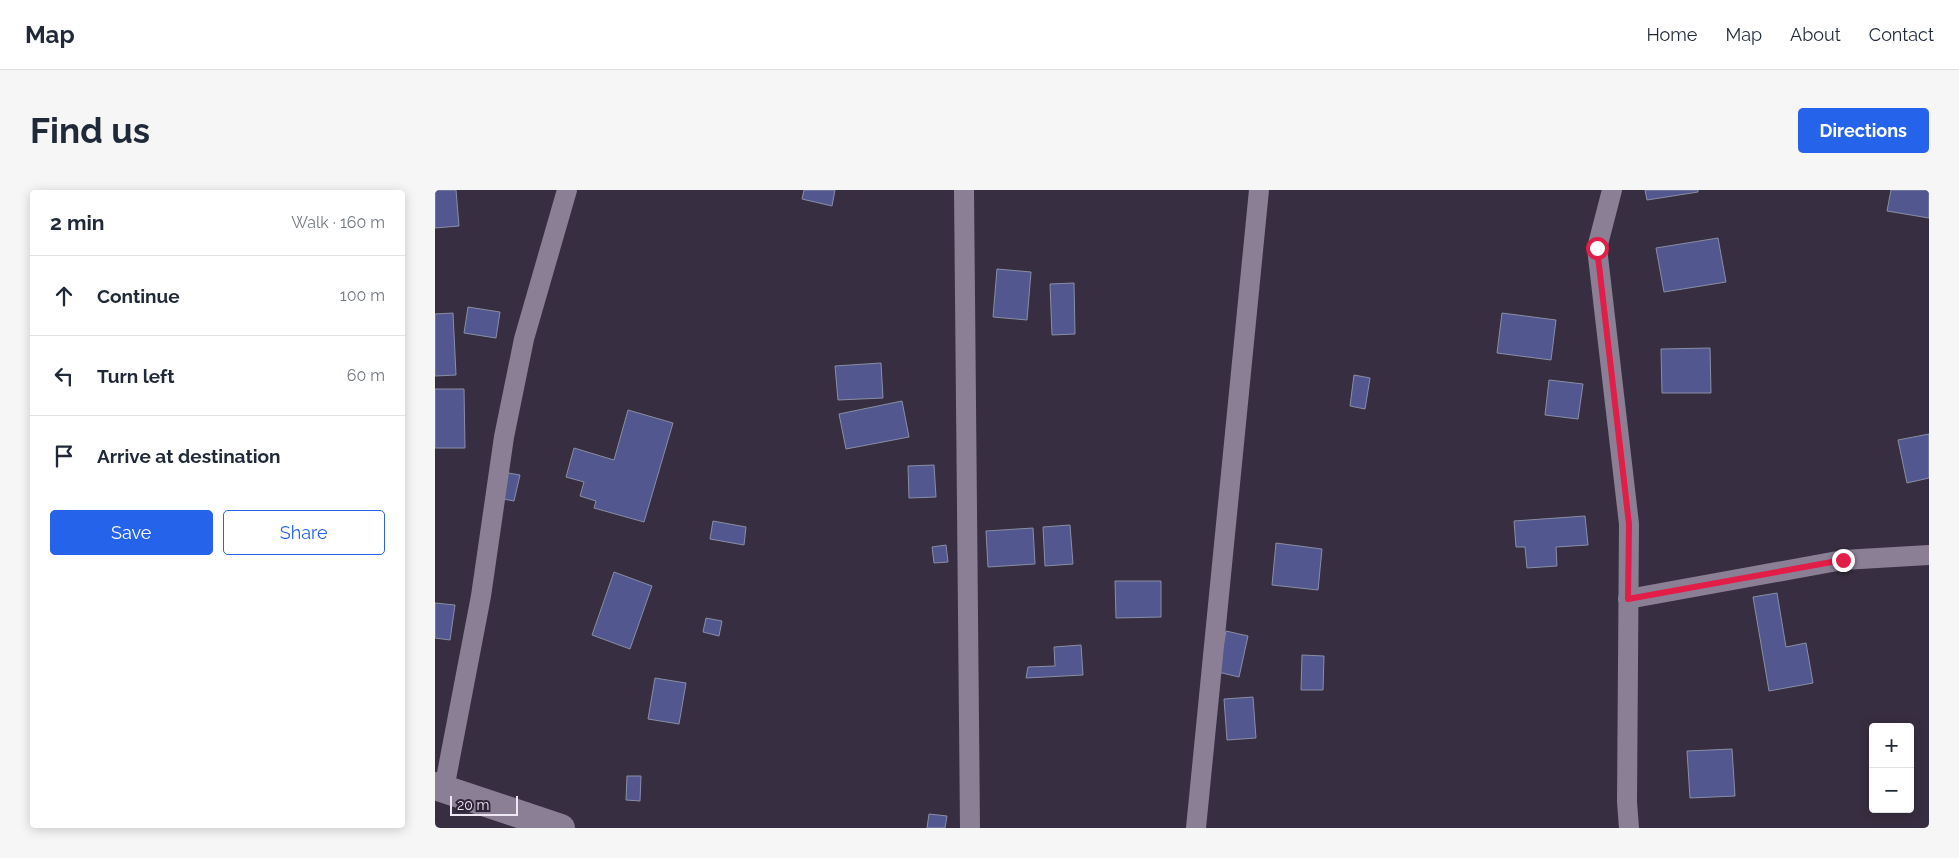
<!DOCTYPE html>
<html lang="en">
<head>
<meta charset="utf-8">
<style>
	:root { --surface:#fff; --page:#f6f6f7; --text:#1f2937; --muted:#747a83; --line:#e0e1e3; --accent:#2563eb }
	body { margin:0; font-family:Raleway,sans-serif; background:var(--page); color:var(--text) }
	.controls { position:absolute; right:15px; bottom:15px; display:grid; overflow:hidden; border-radius:5px; box-shadow:0 2px 12px #0003 }
	.controls button { width:45px; height:45px; display:grid; place-items:center; padding:0; border:0; border-bottom:1px solid var(--line); background:var(--surface); color:var(--text); font:25px sans-serif }
	.scale { position:absolute; left:15px; bottom:12px; width:68px; box-sizing:border-box; padding-left:5px; border:2px solid #ede7f3; border-top:0; font-size:14px; line-height:18px; white-space:nowrap; color:#ede7f3; -webkit-text-stroke:4px #2e2437; paint-order:stroke }
	.stop { position:absolute; width:15px; height:15px; margin:-11px; border:4px solid #e11d48; border-radius:50%; background:#fff }
	.stop.end { background:#e11d48; border-color:#fff; box-shadow:0 1px 5px #0008 }
	.list { margin:0; padding:0; list-style:none }
	h2 { display:flex; justify-content:space-between; align-items:center; height:65px; margin:0; padding:0 20px; font-size:21px }
	h2 small { font-size:16px; font-weight:400; color:var(--muted) }
	.list li { display:grid; grid-template-columns:32px 1fr auto; gap:15px; align-items:center; box-sizing:border-box; height:80px; padding:0 20px; border-top:1px solid var(--line) }
	.list b { display:block; font-size:19px; white-space:nowrap }
	.list em { font-size:16px; font-style:normal; color:var(--muted) }
	.actions { display:flex; gap:10px; padding:15px 20px }
	.actions a { flex:1; padding:11px 0; border:1px solid var(--accent); border-radius:5px; text-align:center; font-size:18px; color:var(--accent) }
	.actions .main { background:var(--accent); color:#fff }
	.icon { flex:none; width:28px; height:28px; fill:none; stroke:currentColor; stroke-width:2; stroke-linecap:round; stroke-linejoin:round }
	.map { position:relative; flex:none; width:1494px; height:638px; overflow:hidden; border-radius:5px }
	header { display:flex; align-items:center; gap:30px; box-sizing:border-box; height:70px; padding:0 25px; background:var(--surface); border-bottom:1px solid var(--line) }
	header strong { font-size:24px }
	nav { display:flex; gap:28px; margin-inline-start:auto; font-size:18px }
	.intro { display:flex; align-items:center; justify-content:space-between; box-sizing:border-box; height:120px; padding:0 30px }
	h1 { margin:0; font-size:35px }
	.button { padding:12px 22px; border-radius:5px; background:var(--accent); color:#fff; font-size:18px; font-weight:700 }
	main { display:flex; gap:30px; padding:0 30px }
	aside { flex:1; background:var(--surface); border-radius:5px; box-shadow:0 2px 12px #0003 }
	.map>svg:first-child { display:block }
</style>
</head>
<body>
<header>
<strong>Map</strong>
<nav><a>Home</a><a>Map</a><a>About</a><a>Contact</a></nav>
</header>
<div class="intro"><h1>Find us</h1><a class="button">Directions</a></div>
<main>
<aside>
<h2>2 min<small>Walk · 160 m</small></h2>
<ul class="list">
<li><svg class="icon" aria-label="ahead" viewBox="0 0 24 24"><path d="M12 20V5M6 11l6-6 6 6"/></svg><div><b>Continue</b></div><em>100 m</em></li>
<li><svg class="icon" aria-label="left" viewBox="0 0 24 24"><path d="M17 20v-9H6M10 6l-5 5 5 5"/></svg><div><b>Turn left</b></div><em>60 m</em></li>
<li><svg class="icon" aria-label="arrive" viewBox="0 0 24 24"><path d="M6 21V4h12l-3 4 3 4H6"/></svg><div><b>Arrive at destination</b></div></li>
</ul>
<div class="actions"><a class="main">Save</a><a>Share</a></div>
</aside>
<div class="map">
<svg width="1494" height="638" viewBox="0 0 1494 638">
	<rect width="100%" height="100%" fill="#382e41"/>
	<g fill="#52588f" stroke="#898ea5">
		<path d="M0,0h21l3,36 -24,2z"/>
		<path d="M369,0h31l-3,16 -30,-7z"/>
		<path d="M1210,0h53v2l-51,8z"/>
		<path d="M1456,0h38v28l-42,-7z"/>
		<path d="M1283,48l8,44 -62,10 -8,-44z"/>
		<path d="M562,79l34,3 -4,48 -34,-3z"/>
		<path d="M639,93l1,51 -23,1 -2,-51z"/>
		<path d="M33,117l32,5 -4,26 -32,-5z"/>
		<path d="M18,123l3,62 -21,1v-62z"/>
		<path d="M1067,123l54,7 -5,40 -54,-7z"/>
		<path d="M1275,158l1,45h-49l-1,-44z"/>
		<path d="M446,173l2,35 -45,2 -3,-34z"/>
		<path d="M919,185l16,3 -5,31 -15,-3z"/>
		<path d="M1114,190l34,4 -5,35 -33,-4z"/>
		<path d="M0,199h29l1,59h-30z"/>
		<path d="M467,211l7,36 -63,12 -7,-35z"/>
		<path d="M193,220l45,13 -29,99 -50,-14 2,-7 -16,-5 4,-14 -18,-5 8,-29 40,12z"/>
		<path d="M1494,244v44l-22,5 -9,-43z"/>
		<path d="M499,275l2,32 -27,1 -1,-32z"/>
		<path d="M68,282l17,3 -6,26 -16,-3z"/>
		<path d="M1150,326l3,29 -32,2 1,19 -30,2 -2,-21h-9l-2,-26z"/>
		<path d="M278,331l33,6 -2,18 -34,-6z"/>
		<path d="M635,335l3,39 -28,2 -2,-39z"/>
		<path d="M598,338l2,36 -47,3 -2,-36z"/>
		<path d="M841,353l46,6 -4,41 -46,-5z"/>
		<path d="M511,355l2,17 -14,1 -2,-16z"/>
		<path d="M179,382l38,14 -22,63 -38,-14z"/>
		<path d="M680,391h46v36l-45,1z"/>
		<path d="M1342,403l9,54 20,-4 7,40 -44,8 -16,-94z"/>
		<path d="M0,413l20,2 -5,35 -15,-2z"/>
		<path d="M271,428l16,3 -3,15 -16,-4z"/>
		<path d="M791,441l22,5 -9,41 -21,-5z"/>
		<path d="M646,455l2,30 -57,3 2,-11 27,-1 -1,-19z"/>
		<path d="M867,465l22,1 -1,34h-22z"/>
		<path d="M220,488l31,5 -7,41 -31,-5z"/>
		<path d="M818,507l3,41 -29,2 -3,-41z"/>
		<path d="M1297,559l3,47 -45,2 -3,-47z"/>
		<path d="M192,586h14l-1,25 -14,-1z"/>
		<path d="M494,624l18,2 -2,12h-18z"/>
	</g>
	<g fill="none" stroke-linecap="round" stroke-linejoin="round">
		<g stroke="#8a7f95" stroke-width="20">
			<path d="M529,0l6,638"/>
			<path d="M1177,0l-15,58 32,276 -2,278 2,26"/>
			<path d="M1193,409l215,-39 86,-5"/>
			<path d="M9,599l37,-193 23,-159 20,-98 43,-149"/>
			<path d="M761,638l63,-638"/>
		</g>
		<path stroke="#8a7f95" stroke-width="28" d="M0,596l126,42"/>
	</g>
	<g fill="none" stroke-linecap="round" stroke-linejoin="round">
		<path stroke="#e11d48" stroke-width="6" d="M1162,58l32,276 -1,75 215,-39"/>
	</g>
</svg>
<div class="controls">
<button>+</button>
<button>−</button>
</div>
<div class="scale">20 m</div>
<div class="stop" style="left:1162px;top:58px"></div>
<div class="stop end" style="left:1408px;top:370px"></div>
</div>
</main>
</body>
</html>
